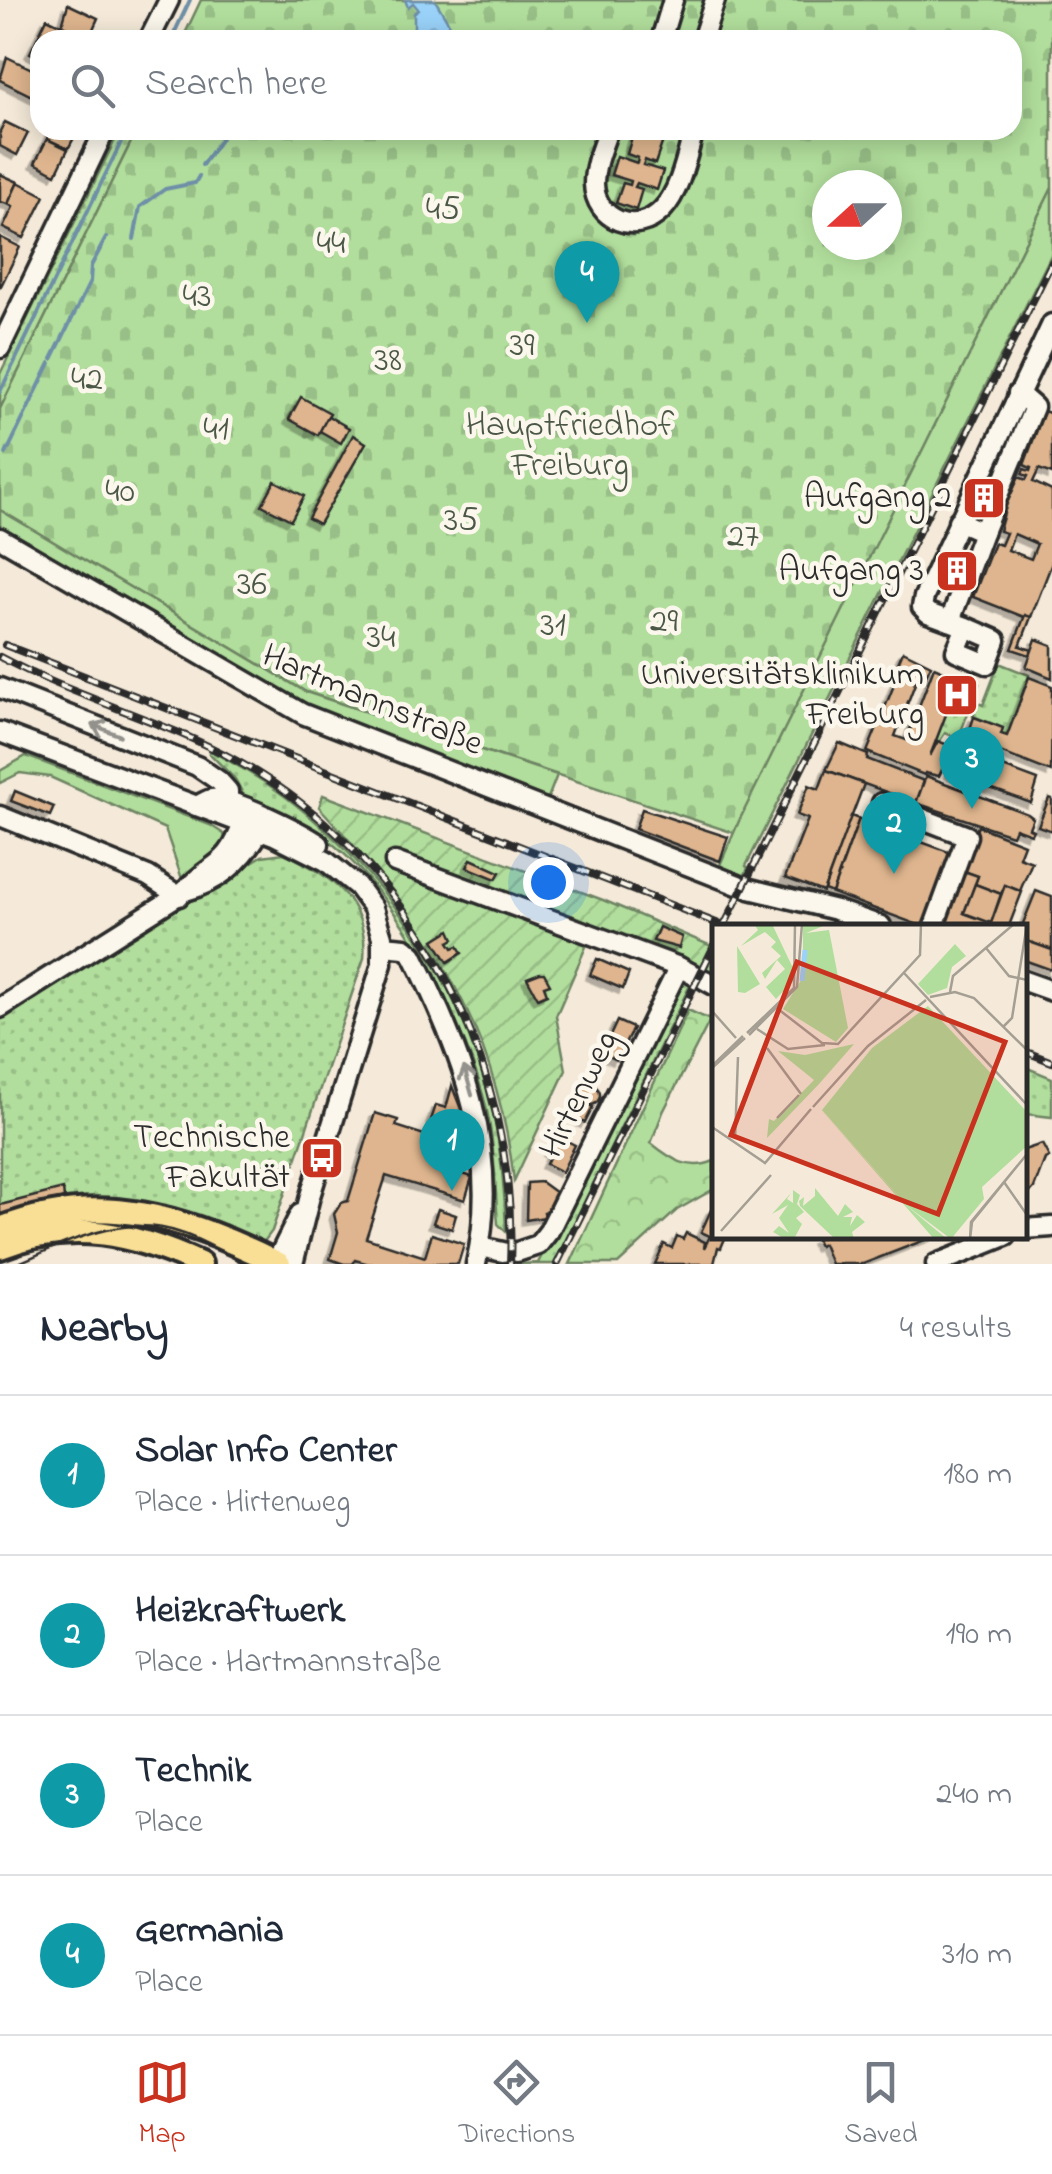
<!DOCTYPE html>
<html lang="en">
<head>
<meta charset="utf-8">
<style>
	:root { --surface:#fff; --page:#f2f2f3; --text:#1f2937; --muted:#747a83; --line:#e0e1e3; --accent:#c8321e }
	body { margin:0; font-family:"Indie Flower",sans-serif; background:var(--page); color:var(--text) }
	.compass { position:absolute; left:812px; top:170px; width:90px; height:90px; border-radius:50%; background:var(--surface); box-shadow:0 5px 25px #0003; rotate:249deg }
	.you { position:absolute; left:548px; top:882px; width:35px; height:35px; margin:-25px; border:8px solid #fff; border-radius:50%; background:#1a73e8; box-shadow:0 0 0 15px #1a73e833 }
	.badge { display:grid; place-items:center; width:65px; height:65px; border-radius:50%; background:var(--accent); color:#fff; font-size:32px; font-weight:700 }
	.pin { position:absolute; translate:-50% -82px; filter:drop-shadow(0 2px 5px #0008) }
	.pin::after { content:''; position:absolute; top:52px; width:35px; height:30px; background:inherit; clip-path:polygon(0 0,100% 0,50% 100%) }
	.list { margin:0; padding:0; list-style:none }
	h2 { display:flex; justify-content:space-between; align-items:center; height:130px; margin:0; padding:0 40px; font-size:42px }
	h2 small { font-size:32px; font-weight:400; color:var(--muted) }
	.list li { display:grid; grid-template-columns:65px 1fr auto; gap:30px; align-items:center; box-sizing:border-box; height:160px; padding:0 40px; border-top:2px solid var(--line) }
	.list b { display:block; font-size:38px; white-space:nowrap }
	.list p { margin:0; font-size:32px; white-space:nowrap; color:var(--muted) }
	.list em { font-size:32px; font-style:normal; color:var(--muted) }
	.icon { flex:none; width:55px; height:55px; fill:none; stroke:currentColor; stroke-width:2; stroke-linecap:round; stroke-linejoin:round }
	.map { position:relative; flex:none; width:1052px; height:1264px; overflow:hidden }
	.search { position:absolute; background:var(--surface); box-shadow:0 5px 25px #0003; left:30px; right:30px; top:30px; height:110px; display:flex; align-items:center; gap:25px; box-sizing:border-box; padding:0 35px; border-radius:30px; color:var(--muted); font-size:38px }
	.sheet { height:770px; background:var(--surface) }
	nav { display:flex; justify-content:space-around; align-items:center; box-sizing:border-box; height:140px; border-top:2px solid var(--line); background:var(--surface); font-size:28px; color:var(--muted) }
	nav a { display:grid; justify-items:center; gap:5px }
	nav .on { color:var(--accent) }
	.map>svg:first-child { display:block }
</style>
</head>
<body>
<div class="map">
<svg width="1052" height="1264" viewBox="0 0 1052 1264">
	<defs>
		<pattern id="grass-dots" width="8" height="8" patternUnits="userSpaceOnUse" patternTransform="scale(2.5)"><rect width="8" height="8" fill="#b1de9c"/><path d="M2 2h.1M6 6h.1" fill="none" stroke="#98bf87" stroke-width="1.8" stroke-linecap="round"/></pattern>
		<pattern id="forest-crowns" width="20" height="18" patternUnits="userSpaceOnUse" patternTransform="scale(2.5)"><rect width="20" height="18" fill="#b1de9c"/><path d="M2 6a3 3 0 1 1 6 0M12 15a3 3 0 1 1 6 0" fill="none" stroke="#98bf87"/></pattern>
		<pattern id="cemetery-stones" width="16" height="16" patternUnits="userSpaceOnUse" patternTransform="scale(2.5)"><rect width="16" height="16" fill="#b1de9c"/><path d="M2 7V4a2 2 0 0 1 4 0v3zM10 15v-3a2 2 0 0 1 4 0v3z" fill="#98bf87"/></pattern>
		<pattern id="garden-furrows" width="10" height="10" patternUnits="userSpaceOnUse" patternTransform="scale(2.5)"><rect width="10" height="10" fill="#b1de9c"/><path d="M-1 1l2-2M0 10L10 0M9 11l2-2" fill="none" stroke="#98bf87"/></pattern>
		<pattern id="water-ripples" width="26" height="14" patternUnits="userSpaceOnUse" patternTransform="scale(2.5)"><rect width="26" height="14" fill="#9ad2f9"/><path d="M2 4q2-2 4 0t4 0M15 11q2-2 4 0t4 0" fill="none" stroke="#85b4d6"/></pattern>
		<filter id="shadow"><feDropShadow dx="-4.5" dy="4.5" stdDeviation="0" flood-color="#0004"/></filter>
	</defs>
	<rect width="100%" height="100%" fill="#f5ead9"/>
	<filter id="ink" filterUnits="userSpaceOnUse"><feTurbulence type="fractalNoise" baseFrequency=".01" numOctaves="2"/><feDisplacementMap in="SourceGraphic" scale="20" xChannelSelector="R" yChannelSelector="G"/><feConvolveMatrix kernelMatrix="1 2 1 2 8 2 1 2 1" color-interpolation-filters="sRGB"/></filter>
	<g filter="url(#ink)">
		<g fill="url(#grass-dots)" stroke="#6e8464" stroke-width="2.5">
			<path d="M120,130h17l-137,279v-35z"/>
			<path d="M999,663l30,12 -22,61 -6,-2 2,-6 -30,-12 5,-13 5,2z"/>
			<path d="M963,677l16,7 -22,58 -3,2 2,-7 -11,-4 -15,23 30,-78z"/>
			<path d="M211,751c29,16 58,32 84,53 91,72 175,192 198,307 8,40 12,81 13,121l-8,-8c-3,-37 -3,-76 -11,-113 -18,-83 -88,-213 -154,-267 -28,-22 -63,-35 -95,-49l4,-3 -7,-13 -26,-26z"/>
			<path d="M284,853c46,21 85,49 80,105l-92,273 -12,16 -72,-30 -188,5v-208l247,-156 5,4 10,-6z"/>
			<path d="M693,979l-139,285h-34l18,-1 142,-283z"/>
			<path d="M1025,1067l27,11v39l-27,-3z"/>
		</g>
		<path fill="url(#forest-crowns)" stroke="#6e8464" stroke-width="2.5" d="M688,1010l22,10 -47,92 -12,31c20,16 38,29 63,18v28l-37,21 -59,54h-48z"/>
		<path fill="url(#cemetery-stones)" stroke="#6e8464" stroke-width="2.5" fill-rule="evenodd" d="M201,0h851v188l-318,645 -428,-141 -306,-182v-101l137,-279h875v-90h-830zM827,185h60v60h-60z"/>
		<g fill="#b1de9c" stroke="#6e8464" stroke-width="2.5">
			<path d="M1052,188v65l-306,613 2,2 -4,9 -24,-12 19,-44z"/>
			<path d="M0,510l306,182 251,83 -12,31 -240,-96 -305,-180z"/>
			<path d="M26,756l184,69 14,9 2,9 -22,24 -22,12 -17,-50 -115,-52 -30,-4 -20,10v-12z"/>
		</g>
		<path fill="url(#garden-furrows)" stroke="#6e8464" stroke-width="2.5" d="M323,795l280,105 111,47v33l-123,-45 -35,81 10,54 -52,111c-18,-160 -88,-259 -195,-374z"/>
		<path fill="url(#water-ripples)" stroke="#6e8fa7" stroke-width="2.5" d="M405,0h30l24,40h-48l-3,-8 6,-2v-17l4,-4 -5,-6 -5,4z"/>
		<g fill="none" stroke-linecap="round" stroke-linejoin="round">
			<g stroke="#6e8fa7" stroke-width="4">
				<path d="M171,40l19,-40"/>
				<path d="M202,165l25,-35"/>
				<path d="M134,239l6,-32 25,-18 30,-6 4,-7"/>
				<path d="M52,359l38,-77 1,-16 15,-28"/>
				<path d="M0,392l127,-262"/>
				<path d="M6,454l44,-91"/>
				<path d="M45,1203c58,-9 113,-4 167,18"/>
				<path d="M0,1216l12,-4"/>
				<path d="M0,1261l22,-9"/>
			</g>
		</g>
		<g fill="#deb58e" stroke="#2b2b2b" stroke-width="2.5" fill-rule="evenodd" filter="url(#shadow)">
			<path d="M68,4l30,14 -9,20 -27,-13z"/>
			<path d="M47,18l42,20 -1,2h-48v18l-10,-5z"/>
			<path d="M7,57l33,16v27l-40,-20z"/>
			<path d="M5,122l23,11 -11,22 -17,-9v-15z"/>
			<path d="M51,130h27l-10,19 -21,-10z"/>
			<path d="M634,130h28l-1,3 4,2 -10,29 -10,-4 -2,5 20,6 -6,19 -20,-7 -2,4 7,2 -6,21 -20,-7 7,-20 7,2 1,-4 -20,-6 6,-19 20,7 1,-5 -11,-4z"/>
			<path d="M47,139l21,10 -12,25 -21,-11z"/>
			<path d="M0,174l18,8 -10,22 -8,-2z"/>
			<path d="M18,182l27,14 -21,42 -21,-10 10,-21 -5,-3z"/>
			<path d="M0,237l20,10 -20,41z"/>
			<path d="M301,397l29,16 -12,22 -29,-16z"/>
			<path d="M1044,411l8,3v60l-13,-5 -6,13 19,9v72l-21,54h-7l-51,-20 21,-54 7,2 5,-12 -7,-2 8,-28 12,-26 7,3 2,-4 -6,-2 2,-5 6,2 1,-3 -7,-3zM1014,534l23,10 -6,15 -23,-9z"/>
			<path d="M328,416l21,12 -8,15 -21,-12z"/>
			<path d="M353,435l13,8 -47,81 -11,-6z"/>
			<path d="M275,481l29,15 -13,24 -29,-15z"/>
			<path d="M1025,615l6,2 -11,29 12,4 -2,5 -18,-6z"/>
			<path d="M1036,639l16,6v33l-26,-11z"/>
			<path d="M903,651l28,14 -6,12 -6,-4 -24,63 11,4 28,-73 26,11 -30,78 8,-15 15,6 -14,29 -14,-3 -1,2 -57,-23 35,-87 -4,-2z"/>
			<path d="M1029,677l23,9 -1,86 -51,-20 -5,12 -5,-2 5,-11 -29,-10 8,-24 29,11 -2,6 6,2z"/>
			<path d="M839,743l29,12 -1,4 57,22 -8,22 -90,-33z"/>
			<path d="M957,750l81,30 -7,23 -82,-30z"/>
			<path d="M826,770l38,14 -41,108 -38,-14 23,-59 -11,-4 12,-30 10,4z"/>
			<path d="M926,776l102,38 5,4 -4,10 4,2 -2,4 -16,-6 -3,7 -96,-32z"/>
			<path d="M15,791l39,16 -4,9 -39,-15z"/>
			<path d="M1049,798l3,1v32l-14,-5z"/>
			<path d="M642,809l86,28 -8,24 -85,-32z"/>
			<path d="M851,816l8,3 -27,74 -8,-3z"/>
			<path d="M859,819l95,35 -25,72h-8l-89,-33z"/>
			<path d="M978,826l46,18 -5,13 13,5 -12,29 -15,-6 -4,9 -26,-10 3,-8 -17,-6z"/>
			<path d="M471,859l29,13 -4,7 -29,-12z"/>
			<path d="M961,870l17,6 -14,37 27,10 14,-38 17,7 -13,34h-69z"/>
			<path d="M975,884l26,10 -10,29 -27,-10z"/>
			<path d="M1036,891l16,6v53l-28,-10 -2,-14z"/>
			<path d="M659,927l23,10 -3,11 -26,-7z"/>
			<path d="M450,930l4,9 -5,3 4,6 5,-2 4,7 -14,9 -14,-22z"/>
			<path d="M1024,940l28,10v20l-28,-10z"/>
			<path d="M597,959l32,14 -6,16 -33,-14z"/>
			<path d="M540,973h4l6,11 -6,2 3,8 -9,4 -11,-20z"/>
			<path d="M617,1021l16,7 -16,32 -15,-7z"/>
			<circle cx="590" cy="1095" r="10"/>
			<path d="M452,1086l12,31 -4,10 -12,-4 -6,18 -5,-2 4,-15 -10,-4 5,-15 10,3z"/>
			<path d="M578,1100l15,7 -8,16 -15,-7z"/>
			<path d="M375,1113l23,7 -2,6 72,23 -8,24 12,4 -7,23 -79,-24 -20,62 59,19 7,-23 32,10 -6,20h-89l-14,-4 -2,4h-9l-14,-5 8,-27 -4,-18 7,-11 7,-2z"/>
			<path d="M559,1137l16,8 -13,27 -16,-8 5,-11 -3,-1z"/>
			<path d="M1042,1144l7,13 -4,2 -11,29 -10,11v-49z"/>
			<path d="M541,1182l15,11 -8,18 -4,1 1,5 -19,3 1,-37z"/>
			<path d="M63,1189l1,9 -64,17v-10z"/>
			<path d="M714,1208v28h12l-5,12 -3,-1 -4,17h-59l9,-20 8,4 5,-12 6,3 3,-6 19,9 -1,6 6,-12 -9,-4 10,-22z"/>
			<path d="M438,1209l18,6 -4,14 -19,-6z"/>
			<path d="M824,1236h111l-72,28h-32l-8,-20 -4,2 -3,-6z"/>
		</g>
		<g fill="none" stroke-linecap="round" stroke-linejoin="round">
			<g stroke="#2b2b2b" stroke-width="25">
				<g id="minor">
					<path d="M149,40l20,-40"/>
					<path d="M661,40l12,-40"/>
					<path d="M702,40l13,-40"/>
					<path d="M608,130c-6,17 -14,35 -14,54 1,36 42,53 68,26 18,-18 25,-55 32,-80"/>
					<path d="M0,348l105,-218"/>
					<path d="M958,521l25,11 51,-125 -16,-14"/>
					<path d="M0,538l303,176 435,171"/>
					<path d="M950,621l33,-89"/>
					<path d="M966,627l30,13 -9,24 -31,-13 10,-24 -38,-14 -6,-6 2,-10 128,-273"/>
					<path d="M0,688l197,78 22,15 9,10v10"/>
					<path d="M0,732l274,103 52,26 31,25 16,22 9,29v27l-72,232 -17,68"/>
					<path d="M882,803l85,33 -33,90"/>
					<path d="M196,806c6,-2 10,-6 16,-7 19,-3 89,33 107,45"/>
					<path d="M0,816l148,60 31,20"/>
					<path d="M243,823c-16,47 -31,37 -58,68 34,-9 58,-31 75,-61"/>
					<path d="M395,862l284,105"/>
					<path d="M750,889l86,21 45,16"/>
					<path d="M383,946l22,2 8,7c49,98 88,197 63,309"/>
					<path d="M705,980l9,5"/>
					<path d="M1024,981l28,10"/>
					<path d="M0,1008l185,-117"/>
					<path d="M1024,1229l28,-2"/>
					<path d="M480,1247l23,5"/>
					<path d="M517,1252l21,-7 11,-14 130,-264 15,8"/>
					<path d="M276,1262l24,-48"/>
					<path d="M936,1264l70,-28"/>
				</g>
			</g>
			<g stroke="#2b2b2b" stroke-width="30">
				<g id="major">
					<path d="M0,1229c100,-40 188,-11 279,35"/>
					<path d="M0,1247c71,-28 132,-14 200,17"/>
				</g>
			</g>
			<use href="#minor" stroke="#fbf7ec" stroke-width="18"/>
			<use href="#major" stroke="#f9df96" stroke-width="22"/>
			<path stroke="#2b2b2b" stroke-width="2.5" d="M16,1264c52,-22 107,-52 165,-31 22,7 43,20 64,31"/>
			<g stroke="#2b2b2b" stroke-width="8">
				<g id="rail">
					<path d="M5,645l714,279"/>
					<path d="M0,657c76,41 161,62 237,104 178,98 282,303 273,503"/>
					<path d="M724,926l328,-664"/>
					<path d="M1024,1051l28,11"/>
					<path d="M557,1264l157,-318"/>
				</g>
			</g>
			<use href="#rail" stroke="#fbf7ec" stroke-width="4" stroke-dasharray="11" stroke-linecap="butt"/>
		</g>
		<defs><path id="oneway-shaft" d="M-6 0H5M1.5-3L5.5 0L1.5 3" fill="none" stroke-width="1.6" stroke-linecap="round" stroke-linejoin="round" transform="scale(2.5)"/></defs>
		<g stroke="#93918c">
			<use href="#oneway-shaft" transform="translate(106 730) rotate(-158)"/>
			<use href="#oneway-shaft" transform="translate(468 1081) rotate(-106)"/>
		</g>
	</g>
	<defs>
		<g id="building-square" transform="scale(2.25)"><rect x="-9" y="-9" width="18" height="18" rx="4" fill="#c8321e" stroke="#fbf7ec"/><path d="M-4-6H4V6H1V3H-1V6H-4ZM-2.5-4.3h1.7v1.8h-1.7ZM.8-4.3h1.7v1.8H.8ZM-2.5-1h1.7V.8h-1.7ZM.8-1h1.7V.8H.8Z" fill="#fff"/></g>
		<g id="hospital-square" transform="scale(2.25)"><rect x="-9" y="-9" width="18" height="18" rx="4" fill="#c8321e" stroke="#fbf7ec"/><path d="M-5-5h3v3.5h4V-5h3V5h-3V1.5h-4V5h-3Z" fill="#fff"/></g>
		<g id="bus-square" transform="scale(2.25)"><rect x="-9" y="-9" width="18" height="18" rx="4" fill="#c8321e" stroke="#fbf7ec"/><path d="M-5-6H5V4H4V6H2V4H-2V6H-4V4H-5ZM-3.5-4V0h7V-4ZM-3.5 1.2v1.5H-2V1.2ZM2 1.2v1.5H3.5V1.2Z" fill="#fff"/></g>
	</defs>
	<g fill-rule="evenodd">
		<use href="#building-square" x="984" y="498"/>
		<use href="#building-square" x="957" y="571"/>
		<use href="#hospital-square" x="957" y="695"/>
		<use href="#bus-square" x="322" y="1158"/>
	</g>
	<g text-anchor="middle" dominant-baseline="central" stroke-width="9" stroke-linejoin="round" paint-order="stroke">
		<g font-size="35" fill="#4c5847" stroke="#fbf7ec">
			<text x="443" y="210">45</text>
			<text x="331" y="244">44</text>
			<text x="197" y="297">43</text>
			<text x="522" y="346">39</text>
			<text x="388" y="361">38</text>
			<text x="87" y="380">42</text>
			<text x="570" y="426">Hauptfriedhof<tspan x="570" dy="40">Freiburg</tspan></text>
			<text x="216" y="430">41</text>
			<text x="120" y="492">40</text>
			<text x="461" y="521">35</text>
			<text x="743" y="537">27</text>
			<text x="252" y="585">36</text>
			<text x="664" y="622">29</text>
			<text x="553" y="626">31</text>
			<text x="381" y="638">34</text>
		</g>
		<g font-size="35" fill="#2b2b2b" stroke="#fbf7ec" text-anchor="end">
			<text x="952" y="498">Aufgang 2</text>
			<text x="924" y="571">Aufgang 3</text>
			<text x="924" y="675">Universitätsklinikum<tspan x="924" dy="40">Freiburg</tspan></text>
			<text x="290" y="1138">Technische<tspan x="290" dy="40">Fakultät</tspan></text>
		</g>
		<g font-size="35" fill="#2b2b2b" stroke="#fbf7ec">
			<text transform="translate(372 701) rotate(23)">Hartmannstraße</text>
			<text transform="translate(580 1095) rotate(-64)">Hirtenweg</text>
		</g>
	</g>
	<g transform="translate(712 924)">
		<rect width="315" height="315" fill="#f5ead9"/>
		<path d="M42,0h18l20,42 3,-5 -2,20 -17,18 -10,-12 19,-18 -8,-9 -12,19 -3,-6 19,-17 -10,-9 5,-5 -11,-10 -24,14 17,-16zM91,0h25l-22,9 23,-3 19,98 -12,14 -53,-33 20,-32zM243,20l11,12 -14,11 -5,21 -19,7 -10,-11zM25,22l23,38 -15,9 -7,-1zM103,264l23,28 7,-12 8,8 -10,5h9l-2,9 7,-11 8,7 -13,10 2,7h-19l-35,-33 -1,-5 5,-4 -1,9 12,-10zM81,266l7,5 -3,9 7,8 -8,6 6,6 -7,13 -10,2 -12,-7 6,-6 10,7 -10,-15 9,-13 -16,9 19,-21 -4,6 6,4z" fill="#b1de9c"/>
		<path d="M216,82l99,106v34l-45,41 2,12 -33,40 -44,-33 -85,-96 50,-62z" fill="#b1de9c"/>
		<path d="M105,181l90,101 40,33h-13z" fill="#b1de9c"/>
		<path d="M142,120l-35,40 -52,54 2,-19 5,2 40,-41 -36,-29 27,4z" fill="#b1de9c"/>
		<path fill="none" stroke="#9ad2f9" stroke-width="5" d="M90,57l3,-31"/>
		<path fill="none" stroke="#a49e93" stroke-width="2.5" d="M274,24l23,28 18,4M192,49l123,132M238,68l3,-16 61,-52M218,73l25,-5 19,6 53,52M66,85l44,34 16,1 82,-89 1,-31M0,87l24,27M292,102l8,-8 15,-94M45,105l31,20 37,-4M35,109l47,-45 1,-64M37,111l48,-48 5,-63M55,124l34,46M0,142l31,-30M0,144l33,-30M101,183l55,-61 58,-46M65,194l22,-23M0,203l53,36 46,-54M23,215l3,-82M292,258l23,33M9,307l50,-56M258,315l2,-17 55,-68M258,315l1,-17 56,-68"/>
		<path fill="#c8321e" fill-opacity="0.15" stroke="#c8321e" stroke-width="5" d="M85,38l208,80 -67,172 -207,-79z"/>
		<rect width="315" height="315" fill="none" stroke="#2b2b2b" stroke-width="5"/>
	</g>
</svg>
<svg class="compass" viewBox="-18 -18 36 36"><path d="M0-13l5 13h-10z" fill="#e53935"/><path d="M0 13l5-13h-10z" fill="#747a83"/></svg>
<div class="you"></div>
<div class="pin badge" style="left:452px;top:1191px;background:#0f9aa8">1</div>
<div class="pin badge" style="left:894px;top:874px;background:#0f9aa8">2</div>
<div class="pin badge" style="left:972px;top:809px;background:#0f9aa8">3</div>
<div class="pin badge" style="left:587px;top:323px;background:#0f9aa8">4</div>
<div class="search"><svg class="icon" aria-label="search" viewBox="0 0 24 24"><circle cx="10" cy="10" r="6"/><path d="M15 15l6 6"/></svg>Search here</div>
</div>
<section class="sheet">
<h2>Nearby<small>4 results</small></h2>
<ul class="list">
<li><span class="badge" style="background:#0f9aa8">1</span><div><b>Solar Info Center</b><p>Place · Hirtenweg</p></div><em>180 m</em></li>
<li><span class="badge" style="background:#0f9aa8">2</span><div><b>Heizkraftwerk</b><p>Place · Hartmannstraße</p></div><em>190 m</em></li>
<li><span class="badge" style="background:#0f9aa8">3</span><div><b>Technik</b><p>Place</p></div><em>240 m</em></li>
<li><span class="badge" style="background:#0f9aa8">4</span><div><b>Germania</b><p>Place</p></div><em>310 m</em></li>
</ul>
</section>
<nav>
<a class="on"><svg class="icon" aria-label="map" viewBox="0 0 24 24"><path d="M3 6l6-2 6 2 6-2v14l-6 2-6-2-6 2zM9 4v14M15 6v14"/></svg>Map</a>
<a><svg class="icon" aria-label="directions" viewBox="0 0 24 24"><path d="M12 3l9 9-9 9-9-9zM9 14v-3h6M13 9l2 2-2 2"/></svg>Directions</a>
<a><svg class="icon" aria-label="saved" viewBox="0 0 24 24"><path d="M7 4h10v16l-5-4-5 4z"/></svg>Saved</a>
</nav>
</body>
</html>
